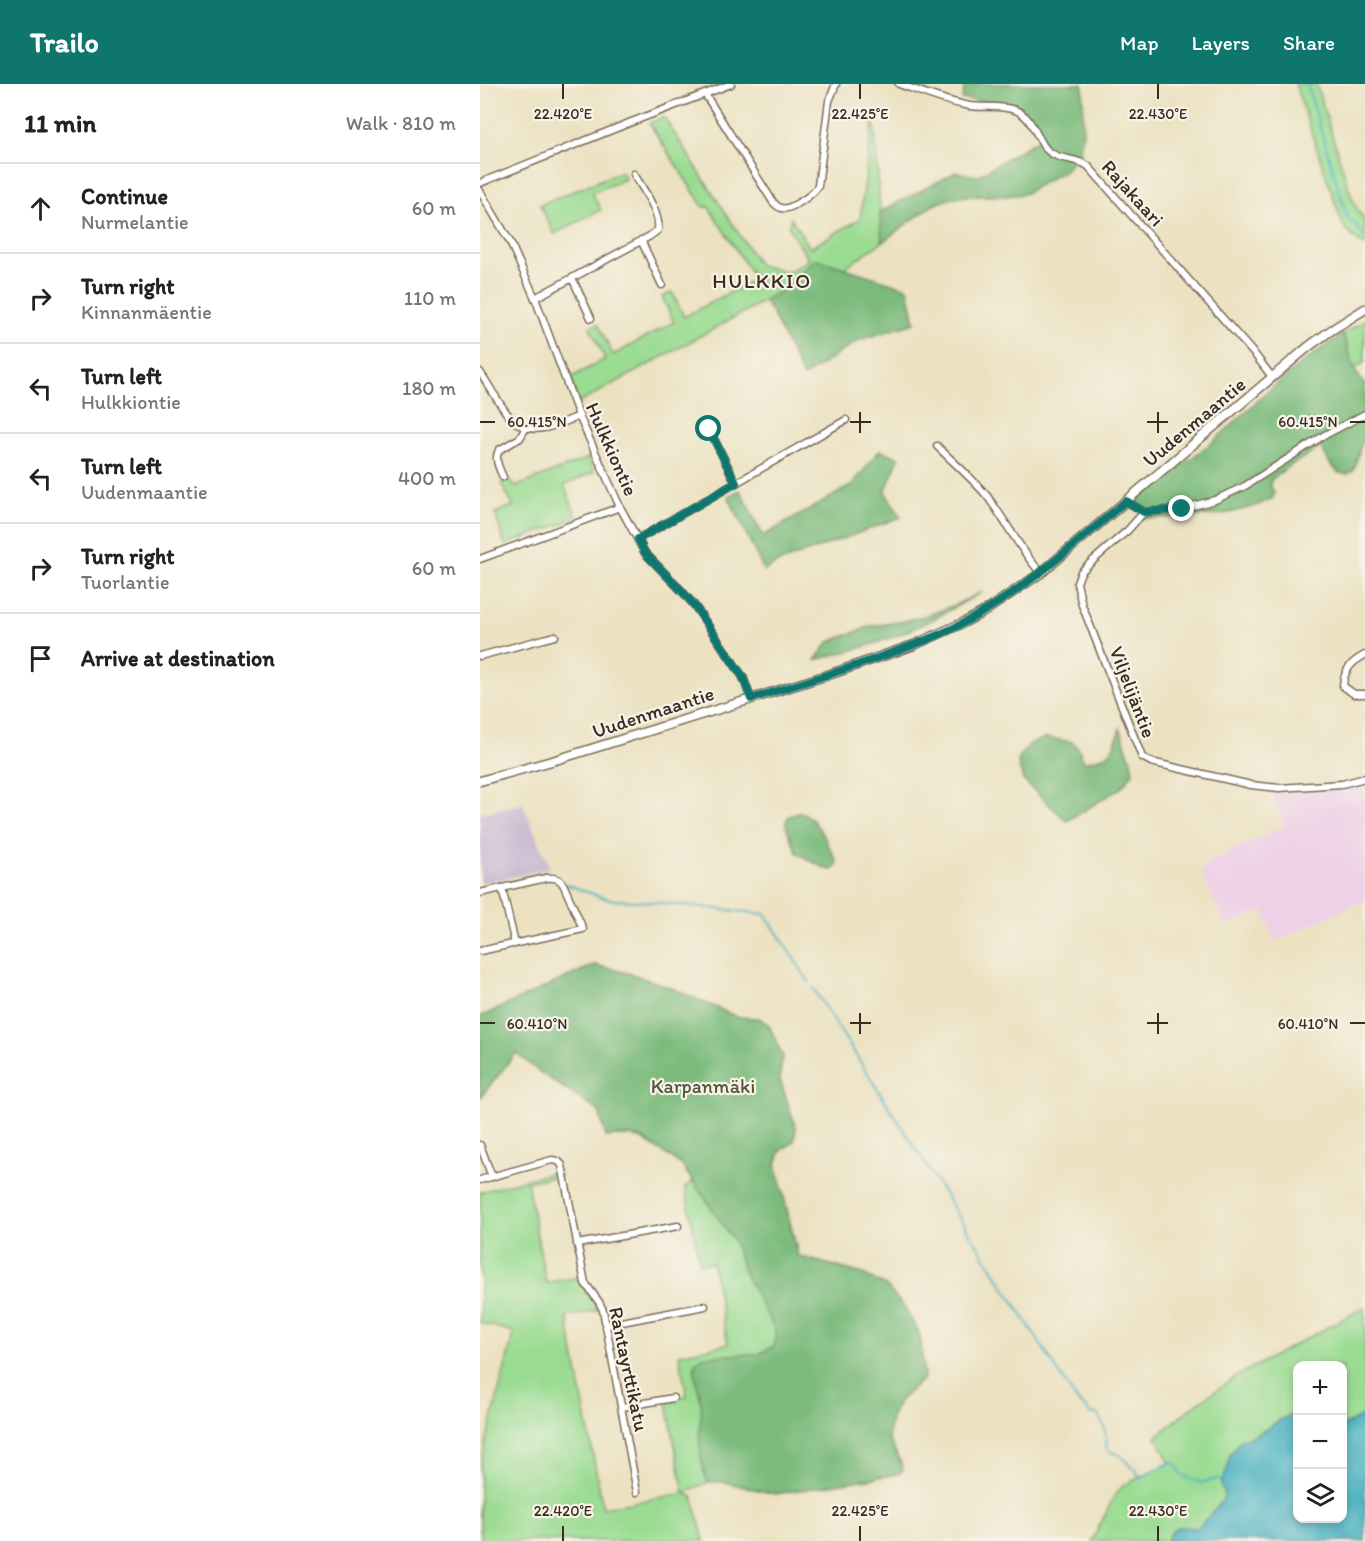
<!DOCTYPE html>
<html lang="en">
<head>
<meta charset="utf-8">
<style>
	:root { --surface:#fff; --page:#f6f6f6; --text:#222; --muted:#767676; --line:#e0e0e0; --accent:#0f766e }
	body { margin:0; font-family:Itim,sans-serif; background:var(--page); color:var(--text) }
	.controls { position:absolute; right:18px; bottom:18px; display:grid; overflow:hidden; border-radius:12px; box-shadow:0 3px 9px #0003 }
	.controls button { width:54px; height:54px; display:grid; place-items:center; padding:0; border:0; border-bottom:2px solid var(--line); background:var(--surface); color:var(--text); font:30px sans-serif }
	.stop { position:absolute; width:18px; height:18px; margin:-14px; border:4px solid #0f766e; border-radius:50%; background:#fff }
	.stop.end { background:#0f766e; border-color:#fff; box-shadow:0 2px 6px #0008 }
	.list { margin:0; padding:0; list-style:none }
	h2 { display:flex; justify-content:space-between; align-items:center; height:78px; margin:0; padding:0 24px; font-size:26px }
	h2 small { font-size:20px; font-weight:400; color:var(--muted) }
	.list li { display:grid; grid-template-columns:39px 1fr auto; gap:18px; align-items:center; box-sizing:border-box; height:90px; padding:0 24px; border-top:2px solid var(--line) }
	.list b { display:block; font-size:22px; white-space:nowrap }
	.list p { margin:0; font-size:20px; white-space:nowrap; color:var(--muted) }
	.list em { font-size:20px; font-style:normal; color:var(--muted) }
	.icon { flex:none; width:33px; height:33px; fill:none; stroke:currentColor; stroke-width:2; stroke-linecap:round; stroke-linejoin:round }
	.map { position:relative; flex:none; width:885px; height:1457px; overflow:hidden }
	header { display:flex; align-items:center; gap:36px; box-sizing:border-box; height:84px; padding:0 30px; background:var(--accent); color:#fff }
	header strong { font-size:28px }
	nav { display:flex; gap:33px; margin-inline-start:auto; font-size:21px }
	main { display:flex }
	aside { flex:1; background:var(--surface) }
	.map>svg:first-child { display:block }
</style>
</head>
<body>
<header>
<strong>Trailo</strong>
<nav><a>Map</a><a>Layers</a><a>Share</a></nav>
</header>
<main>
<aside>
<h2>11 min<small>Walk · 810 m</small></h2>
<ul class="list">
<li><svg class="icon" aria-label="ahead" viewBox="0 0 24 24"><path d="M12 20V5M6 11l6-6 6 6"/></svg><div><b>Continue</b><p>Nurmelantie</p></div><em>60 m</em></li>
<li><svg class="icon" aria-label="right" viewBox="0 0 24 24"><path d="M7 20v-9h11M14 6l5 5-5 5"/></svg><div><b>Turn right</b><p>Kinnanmäentie</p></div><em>110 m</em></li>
<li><svg class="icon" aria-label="left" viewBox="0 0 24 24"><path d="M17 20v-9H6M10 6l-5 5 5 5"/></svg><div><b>Turn left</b><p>Hulkkiontie</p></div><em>180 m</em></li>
<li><svg class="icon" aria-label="left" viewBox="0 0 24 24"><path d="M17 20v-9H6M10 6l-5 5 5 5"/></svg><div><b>Turn left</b><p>Uudenmaantie</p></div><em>400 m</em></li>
<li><svg class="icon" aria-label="right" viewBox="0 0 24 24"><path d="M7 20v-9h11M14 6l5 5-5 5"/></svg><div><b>Turn right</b><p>Tuorlantie</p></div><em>60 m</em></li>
<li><svg class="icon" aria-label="arrive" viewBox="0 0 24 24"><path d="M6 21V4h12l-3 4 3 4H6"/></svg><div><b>Arrive at destination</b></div></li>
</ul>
</aside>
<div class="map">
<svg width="885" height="1457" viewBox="0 0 885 1457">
	<rect width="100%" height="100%" fill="#f7f3e8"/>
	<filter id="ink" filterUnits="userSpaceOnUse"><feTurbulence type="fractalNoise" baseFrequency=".0167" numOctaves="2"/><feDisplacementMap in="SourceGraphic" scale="12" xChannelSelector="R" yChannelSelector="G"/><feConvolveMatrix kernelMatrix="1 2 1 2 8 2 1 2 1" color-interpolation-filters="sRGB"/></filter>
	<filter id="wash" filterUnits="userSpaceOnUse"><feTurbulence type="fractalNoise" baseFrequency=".008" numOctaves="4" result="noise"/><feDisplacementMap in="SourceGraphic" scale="24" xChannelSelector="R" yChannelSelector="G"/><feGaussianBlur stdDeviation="1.35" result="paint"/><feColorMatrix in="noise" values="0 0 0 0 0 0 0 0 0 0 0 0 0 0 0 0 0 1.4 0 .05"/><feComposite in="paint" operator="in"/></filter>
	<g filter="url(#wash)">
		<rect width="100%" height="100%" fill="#ece2c2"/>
		<path fill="#eed0e7" d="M885,700v116l-90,41 -12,-31 -37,16 -25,-54 7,-9 76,-38 -11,-30 50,-4z"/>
		<path fill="#ccbed3" d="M43,720l27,64 -50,12 -20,3v-70z"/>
		<g fill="#9adb92" stroke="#6a8258" stroke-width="1.5">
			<path d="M815,0h21l36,114 6,13 7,10v25c-10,-7 -18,-13 -23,-23z"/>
			<path d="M394,29l8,129 -38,26 -28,-9 -31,29 -21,13 -185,102 -9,-25 35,-19 -15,-32 8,-3 15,31 61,-33 -12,-25 10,-5 12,25 71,-38 -47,-73 -4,2 -55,-85 15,-6 95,148 29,7 21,-12 -20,-32 2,-10 19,30 50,-29z"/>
			<path d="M142,87l3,8 -33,14 9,17 -47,24 -14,-29z"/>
			<path d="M885,236v42l-11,7 -11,-35z"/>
			<path d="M108,374l6,14 -30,13 13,33 -72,27 -10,-32 18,-7 -12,-23 8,-3 6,7z"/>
			<path d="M114,881l34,8 46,16 109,68 -4,20 17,51 -2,13 -14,11 -4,12 22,92 65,18 23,12 18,21 16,28 4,43 -26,24 -7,16 -3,20 13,25 2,7 -5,4 -123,20 -72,-24 5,12 -23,11 8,4 11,44h-224v-75l34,-134 -34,-9v-131l77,-21 3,5 -33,6 19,101 32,-6c4,14 14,21 20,33l-31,7 36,191 81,-15 -17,-90 9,-2 -1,-3 12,-2 -8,-42 49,-10 -16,-81 -12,1 -15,-77 8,-5 -11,-17 -144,-94 -58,-54z"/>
			<path d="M885,1223v108l-22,11 -1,-60h-44l-1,48 -14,4 -23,15 -20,8 -10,14 -2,12 -7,17 3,11 -1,5 -21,24 -6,4c-14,-1 -24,-4 -29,13h-75l23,-46 9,-10 46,-22 -14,-26 37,-31 46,-31z"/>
		</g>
		<g fill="#7bbb7c" stroke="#5b724d" stroke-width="1.5">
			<path d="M485,0h118v51l-4,19 -14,16 -41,24 -17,2h-41l-17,3 -16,6 -51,37 -2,-30 76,-40 22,4 64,-39c-6,-9 -11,-21 -19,-27 -11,-8 -47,-9 -61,-11z"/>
			<path d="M336,175l92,29 7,35 -56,17 -56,37 -30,-62 -9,-14 21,-13z"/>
			<path d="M863,250l11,35 11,17v53l-4,6 -7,25 -6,4 -9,-1 -9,-9 -9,-17 -30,18 -20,15 -1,6 4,7 -1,5c-41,22 -90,19 -135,20l5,-6 -11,-8 83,-64 59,-54 34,-28z"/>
			<path d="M400,366l19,8 -14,34 16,25 -126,47 -11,7 -36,-75 12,-6 23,46 89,-51z"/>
			<path d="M502,508c-35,20 -70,40 -109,52 -19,6 -39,11 -58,16l14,-18 42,-16 29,-4 28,-7 27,-10z"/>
			<path d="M640,644l11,33 2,12 -12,15 -54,33 -44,-41 -5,-17 2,-7 10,-12 16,-6 27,4 6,8 5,12c26,-6 29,-7 36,-34z"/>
			<path d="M320,728c16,4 28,33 36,48l1,4 -2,4 -4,2 -5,-1 -29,-16 -11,-27v-5l3,-5z"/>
			<path d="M114,881l34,8 46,16 63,28 22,1 10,7 14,32 -4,20 17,51 -2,13 -14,11 -4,12 22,92 65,18 23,12 18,21 16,28 4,43 -26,24 -7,16 -3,20 13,25 2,7 -5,4 -123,20 -51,-12h-16c-7,-17 -10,-38 -8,-56 1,-12 3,-16 0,-29 -1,-9 -8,-22 -5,-32 1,-5 5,-7 10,-9l54,-2 15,-8 2,-6 -1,-10 -32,-60 -9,-29 -52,-76 -39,-26 -13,-3h-11l-13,1 -7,-26 -61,-40 -22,-18 -36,45v-81z"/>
		</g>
		<path fill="#43afc1" stroke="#3f6c70" stroke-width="1.5" d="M817,1330l1,104h44l1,-92 22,-11v126h-198c5,-18 15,-14 29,-13l6,-4 21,-24 1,-5 -3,-11 7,-17 2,-12 10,-14 20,-8 24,-15z"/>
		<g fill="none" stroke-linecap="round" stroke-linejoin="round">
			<g stroke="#43afc1" stroke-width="2">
				<path d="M827,0l40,133 18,19"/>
				<path d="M86,800l35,13 13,3 39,2 112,12 44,68"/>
				<path d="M333,904l264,413 9,7 4,6h7c5,6 8,15 9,23 1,6 0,9 2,14l12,4 11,12 4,1 3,7 5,1 27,-13h5l4,5 1,6c7,4 13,5 20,9l16,-4h8"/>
			</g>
		</g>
	</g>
	<g filter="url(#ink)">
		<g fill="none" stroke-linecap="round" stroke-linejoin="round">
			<g stroke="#796a57" stroke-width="9">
				<g id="street">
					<path d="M419,0c23,8 47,18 71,22 14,2 31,-1 45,4 17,6 21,27 31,39 11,12 29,8 42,17l168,190 16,21"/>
					<path d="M225,10l68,108c3,3 4,5 8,6 9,3 33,-14 37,-22l11,-85 7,-17"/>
					<path d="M0,99l149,-60 102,-39"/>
					<path d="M0,107l30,51 25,56 44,118 41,91 25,46 37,38 12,14 49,72 8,22"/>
					<path d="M161,156l21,45"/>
					<path d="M92,194l19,40"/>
					<path d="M55,214l115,-62 8,-6c3,-17 -16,-42 -24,-56"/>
					<path d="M0,288c33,50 34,73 99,44"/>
					<path d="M229,345l27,54"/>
					<path d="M457,362c17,17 35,32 50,50 19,25 33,54 54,77"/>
					<path d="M23,393c-4,-9 -9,-18 -4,-27l21,-12 5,-9"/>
					<path d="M646,417l18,11 38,-3 33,-9 30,-14 78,-50 42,-22"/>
					<path d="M664,428l-16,18 -40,35 -7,7 -4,11 5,22 60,152 9,5 100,23 28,3 63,-4 23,-6"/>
					<path d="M158,455l208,-119"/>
					<path d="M0,475l140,-52"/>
					<path d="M885,571c-14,7 -21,15 -22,31l11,8h11"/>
					<path d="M0,572l75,-20"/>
					<path d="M22,804l13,56"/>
					<path d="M0,809l66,-15c8,-1 14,0 18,8l19,43 -103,22"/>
					<path d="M0,1061l12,32"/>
					<path d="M0,1096l72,-20 6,1 4,4 23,118 14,19 4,8 34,182"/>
					<path d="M97,1160l101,-18"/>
					<path d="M126,1241l99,-19"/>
					<path d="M142,1323l51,-9"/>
				</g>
			</g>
			<g stroke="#796a57" stroke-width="11">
				<path id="secondary" d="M0,697l79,-22 272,-85 83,-29 51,-23 20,-11 56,-38 267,-226 22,-16 35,-22"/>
			</g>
			<use href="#street" stroke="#fff" stroke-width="6"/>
			<use href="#secondary" stroke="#fff" stroke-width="8"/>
		</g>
	</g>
	<g fill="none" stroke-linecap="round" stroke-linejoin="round" filter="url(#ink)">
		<path stroke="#0f766e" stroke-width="8" d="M229,345l27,54 -98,56 7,14 37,38 12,14 49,72 8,22c45,-14 91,-28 135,-44 34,-12 69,-25 100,-45 51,-31 95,-71 140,-109l18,11 38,-3"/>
	</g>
	<path fill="none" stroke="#3b2a1e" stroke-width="2" d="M83,0v15M380,0v15M678,0v15M380,328v21M678,328v21M0,338h15M370,338h21M667,338h21M870,338h15M380,929v21M678,929v21M0,939h15M370,939h21M667,939h21M870,939h15M83,1442v15M380,1442v15M678,1442v15"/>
	<g text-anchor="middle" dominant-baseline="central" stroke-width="4.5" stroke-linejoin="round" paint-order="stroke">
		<g font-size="20" fill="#3b2a1e" stroke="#f7f3e8">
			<text transform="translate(653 109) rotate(48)">Rajakaari</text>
			<text transform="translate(714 338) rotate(-40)">Uudenmaantie</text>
			<text transform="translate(132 365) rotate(66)">Hulkkiontie</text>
			<text transform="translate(653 608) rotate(69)">Viljelijäntie</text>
			<text transform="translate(173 628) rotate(-18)">Uudenmaantie</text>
			<text transform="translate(149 1285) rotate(78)">Rantayrttikatu</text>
		</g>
		<g font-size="20" fill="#53563b" stroke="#f7f3e8">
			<text x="223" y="1002">Karpanmäki</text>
		</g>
		<g font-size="21" letter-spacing="1.5" fill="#3b2a1e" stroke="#f7f3e8">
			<text x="282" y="196">HULKKIO</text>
		</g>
	</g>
	<g font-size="15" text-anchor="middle" fill="#3b2a1e" stroke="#f7f3e8" stroke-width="4.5" stroke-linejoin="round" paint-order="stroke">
		<text x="83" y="35">22.420°E</text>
		<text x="380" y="35">22.425°E</text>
		<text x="678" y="35">22.430°E</text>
		<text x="57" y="343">60.415°N</text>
		<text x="828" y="343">60.415°N</text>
		<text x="57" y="945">60.410°N</text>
		<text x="828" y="945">60.410°N</text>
		<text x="83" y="1432">22.420°E</text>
		<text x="380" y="1432">22.425°E</text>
		<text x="678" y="1432">22.430°E</text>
	</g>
</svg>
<div class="controls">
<button>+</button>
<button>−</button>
<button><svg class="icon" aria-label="layers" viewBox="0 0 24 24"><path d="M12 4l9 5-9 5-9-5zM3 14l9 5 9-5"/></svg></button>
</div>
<div class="stop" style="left:229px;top:345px"></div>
<div class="stop end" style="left:702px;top:425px"></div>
</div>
</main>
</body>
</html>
